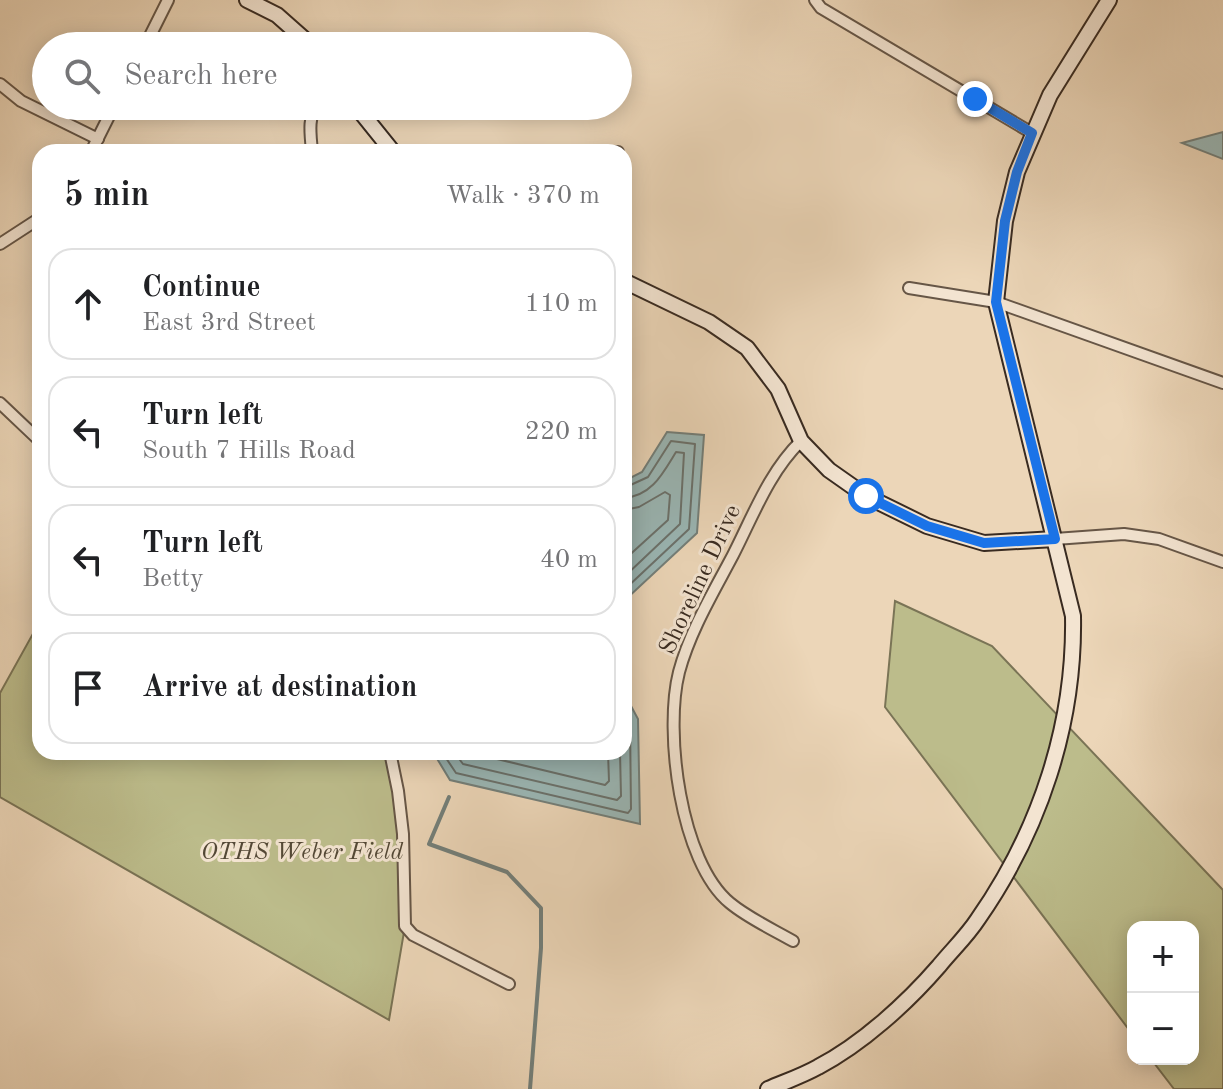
<!DOCTYPE html>
<html lang="en">
<head>
<meta charset="utf-8">
<style>
	:root { --surface:#fff; --page:#f6f6f6; --text:#202124; --muted:#757577; --line:#e0e0e0 }
	body { margin:0; font-family:"Old Standard TT",serif; background:var(--page); color:var(--text) }
	.controls { position:absolute; right:24px; bottom:24px; display:grid; overflow:hidden; border-radius:16px; box-shadow:0 4px 20px #0003 }
	.controls button { width:72px; height:72px; display:grid; place-items:center; padding:0; border:0; border-bottom:2px solid var(--line); background:var(--surface); color:var(--text); font:40px sans-serif }
	.stop { position:absolute; width:24px; height:24px; margin:-18px; border:6px solid #1a73e8; border-radius:50%; background:#fff }
	.stop.end { background:#1a73e8; border-color:#fff; box-shadow:0 2px 8px #0008 }
	.list { margin:0; padding:0; list-style:none }
	h2 { display:flex; justify-content:space-between; align-items:center; height:104px; margin:0; padding:0 32px; font-size:34px }
	h2 small { font-size:26px; font-weight:400; color:var(--muted) }
	.list li { display:grid; grid-template-columns:52px 1fr auto; gap:24px; align-items:center; box-sizing:border-box; height:112px; margin:0 16px 16px; padding:0 16px; border:2px solid var(--line); border-radius:24px }
	.list b { display:block; font-size:30px; white-space:nowrap }
	.list p { margin:0; font-size:26px; white-space:nowrap; color:var(--muted) }
	.list em { font-size:26px; font-style:normal; color:var(--muted) }
	.icon { flex:none; width:44px; height:44px; fill:none; stroke:currentColor; stroke-width:2; stroke-linecap:round; stroke-linejoin:round }
	.map { position:relative; flex:none; width:1223px; height:1089px; overflow:hidden }
	.search { position:absolute; background:var(--surface); box-shadow:0 4px 20px #0003; left:32px; top:32px; width:600px; height:88px; display:flex; align-items:center; gap:20px; box-sizing:border-box; padding:0 28px; border-radius:44px; color:var(--muted); font-size:30px }
	.panel { position:absolute; background:var(--surface); box-shadow:0 4px 20px #0003; left:32px; top:144px; width:600px; height:616px; border-radius:24px }
	.map>svg:first-child { display:block }
</style>
</head>
<body>
<div class="map">
<svg width="1223" height="1089" viewBox="0 0 1223 1089">
	<rect width="100%" height="100%" fill="#ecd6b8"/>
	<filter id="stains"><feTurbulence type="fractalNoise" baseFrequency=".0025" numOctaves="4"/><feColorMatrix values="0 0 0 0 .2 0 0 0 0 .09 0 0 0 0 .02 0 0 0 .5 -.17"/></filter>
	<radialGradient id="worn" r=".72"><stop offset=".6" stop-color="#630" stop-opacity="0"/><stop offset="1" stop-color="#630" stop-opacity=".3"/></radialGradient>
	<g fill="#bcbc8b" stroke="#7a7456" stroke-width="2">
		<path d="M895,601l97,45 231,244v199h-49l-23,-30h42v-132h-60v108l-248,-328z"/>
		<path d="M40,621v131h350l4,15 11,159 -16,94 -389,-223v-104z"/>
	</g>
	<g fill="#9ab7b6" stroke="#737f7a" stroke-width="2">
		<path d="M1223,132v27l-41,-16z"/>
		<path d="M667,432l37,3 -7,98 -73,68v-120l18,-9z"/>
		<path d="M624,693l14,26 2,105 -190,-44 -17,-28h191z"/>
	</g>
	<g fill="none" stroke-linecap="round" stroke-linejoin="round">
		<g stroke="#6a716c" stroke-width="2">
			<path d="M624,488l24,-11 23,-36 24,3 -6,85 -65,61"/>
			<path d="M624,498c28,-2 39,-25 52,-46l8,1 -4,71 -56,53"/>
			<path d="M624,510l15,-3 26,-15 5,3 -2,25 -44,40"/>
			<path d="M442,752l14,21 172,40 3,-4 -1,-87 -6,-12"/>
			<path d="M454,752l9,12 154,36 4,-4 -1,-44"/>
			<path d="M468,752l137,33 4,-4 -1,-29"/>
		</g>
		<path stroke="#737f7a" stroke-width="4" d="M449,797l-20,47 78,28 34,36v40l-11,141"/>
		<g stroke="#665647" stroke-width="14">
			<g id="street">
				<path d="M815,0l6,8 211,125"/>
				<path d="M145,46l23,-46"/>
				<path d="M0,84l21,17 77,38"/>
				<path d="M91,152l23,-46"/>
				<path d="M312,152c-1,-15 -5,-34 5,-46"/>
				<path d="M617,152h1"/>
				<path d="M0,244l40,-26"/>
				<path d="M909,288l87,14 227,81"/>
				<path d="M0,403l40,38"/>
				<path d="M1055,539l69,-5 35,5 64,23"/>
				<path d="M390,752l8,39 5,43 2,92 8,9 96,49"/>
				<path d="M793,941c-21,-12 -45,-23 -63,-38 -50,-41 -66,-172 -51,-231 11,-41 34,-79 54,-117 20,-39 36,-83 68,-114"/>
			</g>
		</g>
		<g stroke="#392b21" stroke-width="18">
			<g id="secondary">
				<path d="M247,0l30,15 35,31"/>
				<path d="M356,106l37,46"/>
				<path d="M624,281l85,41 38,26 31,41 23,52 28,29 37,26 61,30 57,17 71,-4"/>
				<path d="M768,1089c16,-7 34,-13 50,-22 44,-23 89,-64 121,-101 13,-16 28,-30 39,-47 62,-89 97,-195 95,-303l-77,-314 9,-81 12,-49 33,-77 59,-95"/>
			</g>
		</g>
		<use href="#street" stroke="#f3e4d1" stroke-width="10"/>
		<use href="#secondary" stroke="#f3e4d1" stroke-width="14"/>
	</g>
	<g fill="none" stroke-linecap="round" stroke-linejoin="round">
		<path stroke="#1a73e8" stroke-width="10" d="M866,496l61,30 57,17 71,-4 -59,-237 9,-81 12,-49 15,-39 -57,-34"/>
	</g>
	<g text-anchor="middle" dominant-baseline="central" stroke-width="6" stroke-linejoin="round" paint-order="stroke">
		<g font-size="24" fill="#392b21" stroke="#f3e4d1">
			<text transform="translate(701 580) rotate(-65)">Shoreline Drive</text>
		</g>
		<g font-size="24" font-style="italic" fill="#534836" stroke="#f3e4d1">
			<text x="302" y="853">OTHS Weber Field</text>
		</g>
	</g>
	<rect width="100%" height="100%" filter="url(#stains)"/>
	<rect width="100%" height="100%" fill="url(#worn)"/>
</svg>
<div class="controls">
<button>+</button>
<button>−</button>
</div>
<div class="stop" style="left:866px;top:496px"></div>
<div class="stop end" style="left:975px;top:99px"></div>
<div class="search"><svg class="icon" aria-label="search" viewBox="0 0 24 24"><circle cx="10" cy="10" r="6"/><path d="M15 15l6 6"/></svg>Search here</div>
<section class="panel">
<h2>5 min<small>Walk · 370 m</small></h2>
<ul class="list">
<li><svg class="icon" aria-label="ahead" viewBox="0 0 24 24"><path d="M12 20V5M6 11l6-6 6 6"/></svg><div><b>Continue</b><p>East 3rd Street</p></div><em>110 m</em></li>
<li><svg class="icon" aria-label="left" viewBox="0 0 24 24"><path d="M17 20v-9H6M10 6l-5 5 5 5"/></svg><div><b>Turn left</b><p>South 7 Hills Road</p></div><em>220 m</em></li>
<li><svg class="icon" aria-label="left" viewBox="0 0 24 24"><path d="M17 20v-9H6M10 6l-5 5 5 5"/></svg><div><b>Turn left</b><p>Betty</p></div><em>40 m</em></li>
<li><svg class="icon" aria-label="arrive" viewBox="0 0 24 24"><path d="M6 21V4h12l-3 4 3 4H6"/></svg><div><b>Arrive at destination</b></div></li>
</ul>
</section>
</div>
</body>
</html>
